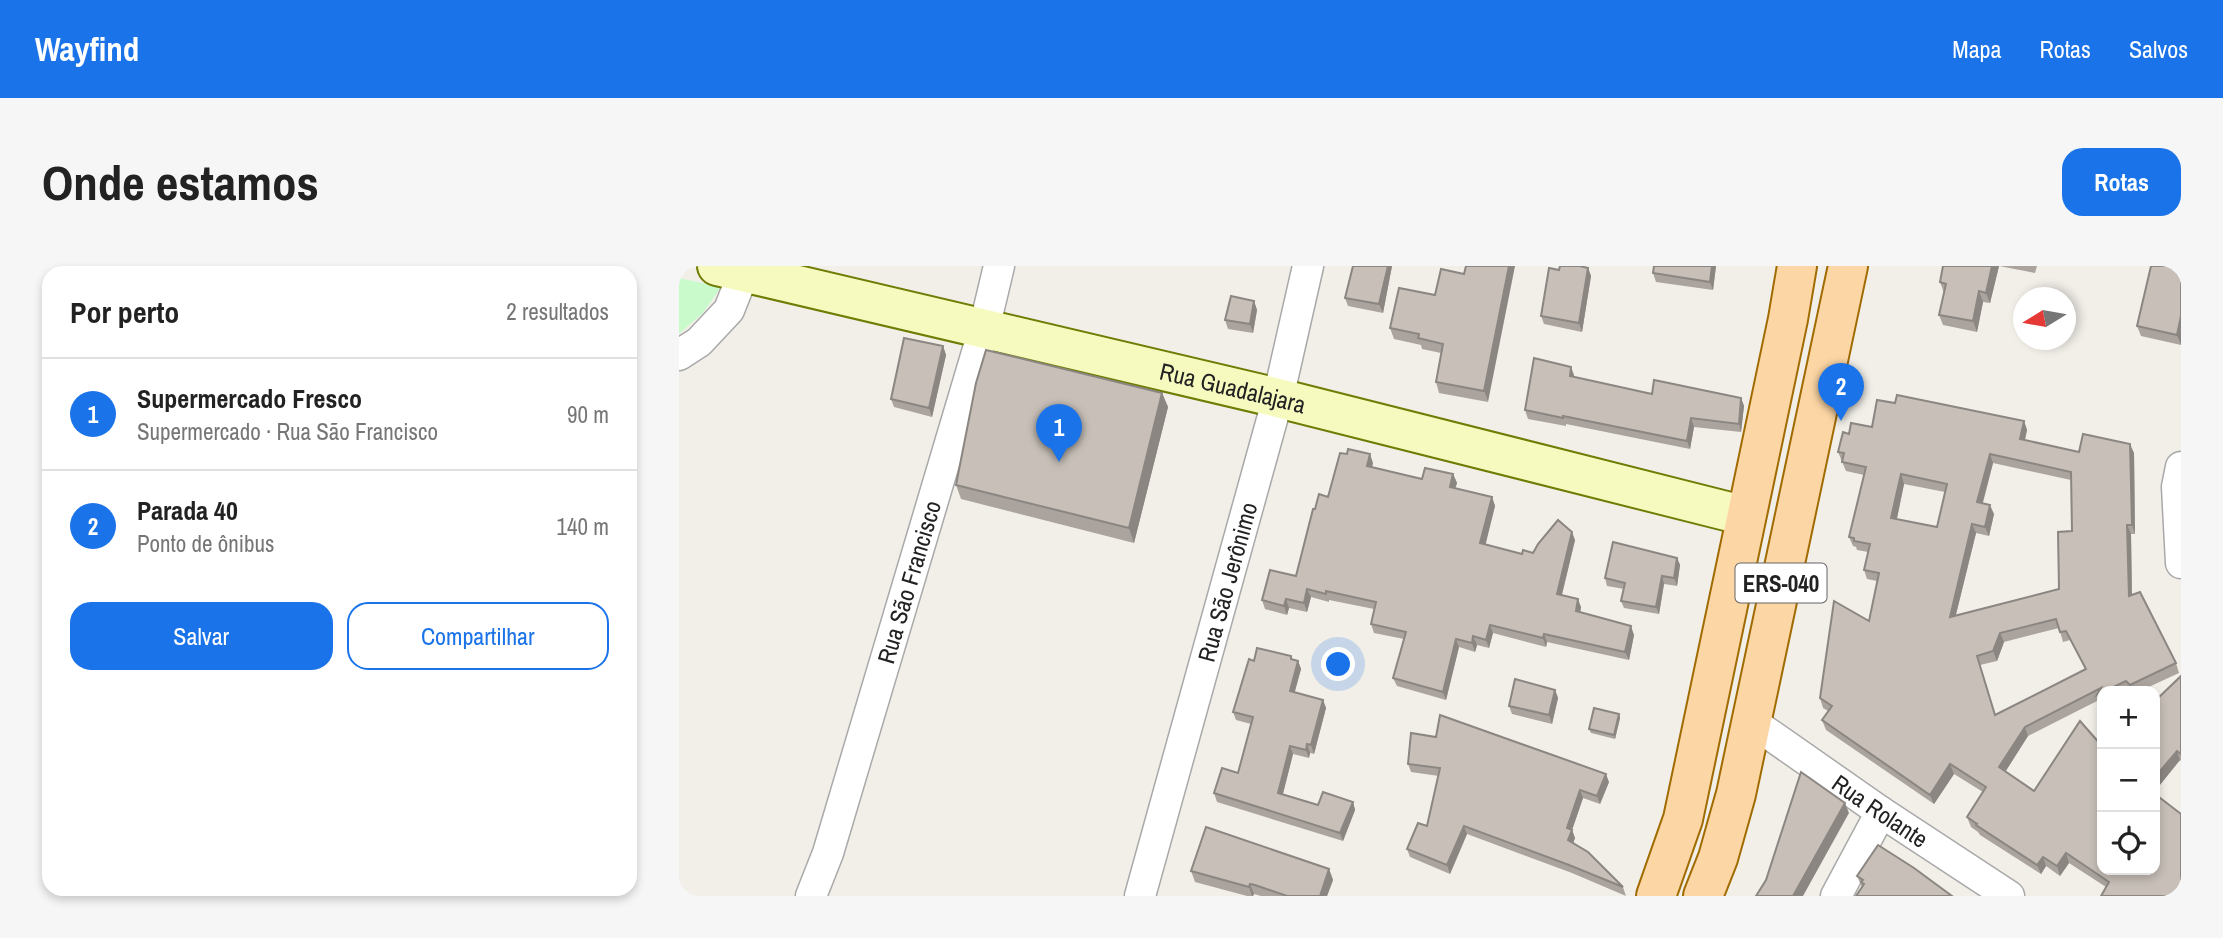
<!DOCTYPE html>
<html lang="pt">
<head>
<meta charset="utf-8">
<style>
	:root { --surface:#fff; --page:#f6f6f6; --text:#222; --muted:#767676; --line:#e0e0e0; --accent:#1a73e8 }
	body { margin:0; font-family:"Archivo Narrow",sans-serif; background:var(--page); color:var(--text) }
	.controls { position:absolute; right:21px; bottom:21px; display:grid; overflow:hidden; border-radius:14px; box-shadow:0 4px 10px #0003 }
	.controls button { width:63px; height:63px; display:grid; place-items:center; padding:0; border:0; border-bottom:2px solid var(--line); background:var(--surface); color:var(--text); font:35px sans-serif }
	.compass { position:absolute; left:1334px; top:21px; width:63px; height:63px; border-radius:50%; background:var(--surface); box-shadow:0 4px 10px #0003; rotate:259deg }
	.you { position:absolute; left:660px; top:399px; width:24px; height:24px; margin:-18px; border:5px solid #fff; border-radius:50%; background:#1a73e8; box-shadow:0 0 0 10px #1a73e833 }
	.badge { display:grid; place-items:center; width:46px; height:46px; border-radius:50%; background:var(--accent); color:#fff; font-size:23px; font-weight:700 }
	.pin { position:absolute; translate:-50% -58px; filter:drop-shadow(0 2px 4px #0008) }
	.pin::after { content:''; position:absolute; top:37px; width:24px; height:21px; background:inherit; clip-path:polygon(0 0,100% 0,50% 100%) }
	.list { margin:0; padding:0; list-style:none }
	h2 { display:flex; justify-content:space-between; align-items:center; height:91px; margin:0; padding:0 28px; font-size:30px }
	h2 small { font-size:23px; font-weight:400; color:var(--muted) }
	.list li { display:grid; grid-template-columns:46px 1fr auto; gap:21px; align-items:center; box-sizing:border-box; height:112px; padding:0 28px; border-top:2px solid var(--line) }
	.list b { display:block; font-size:26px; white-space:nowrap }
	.list p { margin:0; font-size:23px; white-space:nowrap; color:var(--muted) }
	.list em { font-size:23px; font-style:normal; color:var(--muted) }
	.actions { display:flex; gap:14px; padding:21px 28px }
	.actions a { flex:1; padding:16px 0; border:2px solid var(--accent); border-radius:21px; text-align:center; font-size:24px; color:var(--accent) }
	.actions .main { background:var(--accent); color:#fff }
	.icon { flex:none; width:38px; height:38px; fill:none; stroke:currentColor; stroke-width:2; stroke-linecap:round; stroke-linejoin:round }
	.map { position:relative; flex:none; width:1502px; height:630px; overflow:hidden; border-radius:21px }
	header { display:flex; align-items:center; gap:42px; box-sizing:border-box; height:98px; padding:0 35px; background:var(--accent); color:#fff }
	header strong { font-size:33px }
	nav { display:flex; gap:38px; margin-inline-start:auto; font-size:24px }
	.intro { display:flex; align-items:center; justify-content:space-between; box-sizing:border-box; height:168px; padding:0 42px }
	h1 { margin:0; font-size:49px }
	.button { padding:18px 32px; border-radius:21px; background:var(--accent); color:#fff; font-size:24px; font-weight:700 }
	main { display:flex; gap:42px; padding:0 42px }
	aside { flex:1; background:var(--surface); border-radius:21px; box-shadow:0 4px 10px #0003 }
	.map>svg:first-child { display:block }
</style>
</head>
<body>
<header>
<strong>Wayfind</strong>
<nav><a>Mapa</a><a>Rotas</a><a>Salvos</a></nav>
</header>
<div class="intro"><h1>Onde estamos</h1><a class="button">Rotas</a></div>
<main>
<aside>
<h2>Por perto<small>2 resultados</small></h2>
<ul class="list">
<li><span class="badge">1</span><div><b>Supermercado Fresco</b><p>Supermercado · Rua São Francisco</p></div><em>90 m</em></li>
<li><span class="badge">2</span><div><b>Parada 40</b><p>Ponto de ônibus</p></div><em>140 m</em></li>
</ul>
<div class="actions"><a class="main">Salvar</a><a>Compartilhar</a></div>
</aside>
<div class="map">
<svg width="1502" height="630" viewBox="0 0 1502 630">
	<rect width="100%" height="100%" fill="#f2efe9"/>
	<path fill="#c8facc" d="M0,12l42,9 -18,26 -24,21z"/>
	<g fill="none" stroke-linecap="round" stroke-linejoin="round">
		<g stroke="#a9a9a9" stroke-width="33">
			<g id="street">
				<path d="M0,89l20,-13 30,-32 15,-38"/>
				<path d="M1502,201l-4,20 4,76"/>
				<path id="s1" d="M1073,456l129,90 128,84"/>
				<path id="s2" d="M132,630l17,-43 156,-524 15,-63"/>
				<path id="s3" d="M461,630l138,-498 30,-132"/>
				<path d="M1157,630l45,-84"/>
			</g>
		</g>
		<g stroke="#707d05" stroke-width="42">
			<g id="secondary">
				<path id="s4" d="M38,0l561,132 468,118"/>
			</g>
		</g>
		<g stroke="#a06b00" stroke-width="42">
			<g id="primary">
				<path d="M977,630l27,-77 105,-500 9,-53"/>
				<path d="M1024,630l15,-38 18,-64 112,-528"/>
			</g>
		</g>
		<use href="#street" stroke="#fff" stroke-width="30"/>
		<use href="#secondary" stroke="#f7fabf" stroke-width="38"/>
		<use href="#primary" stroke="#fcd6a4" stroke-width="38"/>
	</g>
	<g fill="#aba49e" fill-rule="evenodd">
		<path d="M713,0l-9,47 -35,-7 -3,-8z"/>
		<path d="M975,0h62l-3,24 -57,-8 -3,-9z"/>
		<path d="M1264,0h94l-2,7 -36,-7 -9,37 -7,-1 -6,30 -34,-7 -4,-10 5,-22 -4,-11z"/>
		<path d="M1502,0v79l-40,-9 -4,-10z"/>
		<path d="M909,2l3,8 -9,56 -38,-8 -3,-8 18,-46z"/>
		<path d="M762,3l47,133 -49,-9 -3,-11 5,-29 -19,-4 -1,-4 -27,-6 -4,-11 45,-33z"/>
		<path d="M575,35l3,9 -4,23 -25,-4 -3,-9z"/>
		<path d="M264,80l3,9 -14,62 -38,-10 -3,-8z"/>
		<path d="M895,109v2l78,17 89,4 3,8 -3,26 -47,-5 -4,22 -124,-25v2l-38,-7 -3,-9z"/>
		<path d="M483,127l6,14 -34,136 -173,-44 -5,-14z"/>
		<path d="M1216,137l129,18 3,9 -2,10 54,12 55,1 1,81h-4l1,61 44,68 3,10 -39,18h-9l-2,-1 -2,1h-25v12l-2,1 -1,-4 -71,36 -23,36 150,98 -49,17 -37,-24 -9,13 -14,-10 -5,8 -61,-39 -2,-3 -7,-5 -4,-10 16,-25 -29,-18 -20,30 -108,-74 -4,-10 6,-9 -5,-3 -3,-10 49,-77 8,-40 -10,-2 -3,-9 4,-18 -11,-2 -1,-3 -3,-1 -4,-9 15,-62 -18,-4 -8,-19 11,-18 23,-7zM1314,197l78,17 1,51 -13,58 -103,26 20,-82 13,3 5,-22 -11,-11zM1225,218l41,8 -8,35 -40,-8zM1380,362l4,14 7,-2 15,29 -90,46 -15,-50 17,-4 7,-19z"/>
		<path d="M694,197l-1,4 50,12 31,-5 4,9 -2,5 37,9 3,9 -10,38 37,10 11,-1 42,-13 -13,55 19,12 -1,5 54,23 -5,25 -82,-18 -1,5 -53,-14 -4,15 -12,-3 -2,7 -16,-5 -13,53 -49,-14 -4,-8 11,-39 -30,-6 -3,-9 3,-15 -45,-9v2l-18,-5 -4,15 -18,-4 -2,7 -22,-6 -3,-9 34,-24 19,-67 13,-12z"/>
		<path d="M998,292l3,7 -3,21 -13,-2 -5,30 -35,-6 -3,-7 3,-12 -17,-3 -2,-8z"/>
		<path d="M614,393l5,2 3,8 -7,23 29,8 3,8 -12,46 -4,-1 -1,5 -16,-4 -10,40 35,11 35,-3 2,8 -12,31 -126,-39 -3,-9 24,-20 13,-49 -15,-4 -3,-8 21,-51z"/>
		<path d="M1502,410v85l-1,-1 -25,31z"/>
		<path d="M876,424l3,8 -6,26 -40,-10 -3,-8z"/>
		<path d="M940,448l1,4 -5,21 -24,-6 -2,-4z"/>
		<path d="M729,498l201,18 -9,22 -17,-6 -11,32 3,8 -2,5 50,44 3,9 -54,-23 -105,-39 -17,40 -40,-17 -3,-8 20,-23 12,-50 -28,-4z"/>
		<path d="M1235,602l-52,19 -5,-11z"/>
		<path d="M650,603l4,11 -6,16h-66l-7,-2 -1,2h-6l-52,-14 -4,-11z"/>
	</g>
	<g fill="#8b8681">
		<path d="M709,0h4l-9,47 -4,-9z"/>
		<path d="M830,0h6l-27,136 -4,-11z"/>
		<path d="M1033,0h4l-3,24 -3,-8z"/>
		<path d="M1313,0h7l-9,37 -4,-10z"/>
		<path d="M909,2l3,8 -9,56 -3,-9z"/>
		<path d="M1300,25l4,11 -6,30 -4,-11z"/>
		<path d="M575,35l3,9 -4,23 -3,-9z"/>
		<path d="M1502,50v29l-4,-10z"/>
		<path d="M264,80l3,9 -14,62 -3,-9z"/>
		<path d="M892,101l3,8 -1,9 -3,-8z"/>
		<path d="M483,127l6,14 -34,136 -5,-15z"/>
		<path d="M1062,132l3,8 -3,26 -2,-8z"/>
		<path d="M1012,152l3,9 -4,22 -3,-8z"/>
		<path d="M1345,155l3,9 -4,18 -3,-9z"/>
		<path d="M1451,178l4,9 1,81 -3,-9z"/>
		<path d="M691,188l3,9 -3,11 -3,-8z"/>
		<path d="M1311,188l3,9 -13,49 -3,-10z"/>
		<path d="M774,208l4,9 -4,13 -3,-9z"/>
		<path d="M1222,208l3,10 -9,43 -4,-9z"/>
		<path d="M813,231l3,9 -11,45 -4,-8z"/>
		<path d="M1311,239l4,9 -5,22 -4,-9z"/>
		<path d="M1293,258l4,9 -23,93 -3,-9z"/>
		<path d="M1448,259l4,9 1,71 -3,-9z"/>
		<path d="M893,266l3,8 -15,62 -3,-8z"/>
		<path d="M998,292l3,7 -3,21 -3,-8z"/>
		<path d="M983,310l2,8 -5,30 -3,-7z"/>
		<path d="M628,323l4,8 -4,15 -3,-9z"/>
		<path d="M607,333l3,9 -2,7 -3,-9z"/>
		<path d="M899,333l3,8 -2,12 -3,-8z"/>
		<path d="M811,359l3,8 -4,15 -3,-8z"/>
		<path d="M952,360l3,9 -5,25 -4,-8z"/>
		<path d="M1321,367l4,9 -7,19 -4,-10z"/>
		<path d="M865,368l3,8 -1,5 -3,-9z"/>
		<path d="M794,370l4,9 -2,7 -3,-9z"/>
		<path d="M777,373l3,8 -13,53 -3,-8z"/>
		<path d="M619,395l3,8 -8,30 -3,-8z"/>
		<path d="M876,424l3,8 -6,26 -3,-9z"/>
		<path d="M644,434l3,8 -12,46 -3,-9z"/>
		<path d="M940,448l1,4 -5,21 -1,-4z"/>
		<path d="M1346,461l3,9 -26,41 -3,-10z"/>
		<path d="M628,478l3,9 -1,5 -3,-8z"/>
		<path d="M611,480l3,8 -12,47 -3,-8z"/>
		<path d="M1498,485l3,9 -25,31v-14z"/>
		<path d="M1271,498l4,10 -20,30 -4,-9z"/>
		<path d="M927,508l3,8 -9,22 -3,-8z"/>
		<path d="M901,524l3,8 -11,32 3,8 -4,11 -3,-9 -1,-12z"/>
		<path d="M674,536l2,8 -12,31 -3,-8z"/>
		<path d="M1166,537l4,10 -46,83h-10z"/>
		<path d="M785,560l3,8 -17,40 -3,-9z"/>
		<path d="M1387,587l3,10 -9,13 -3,-10z"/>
		<path d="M1364,591l3,9 -5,8 -4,-9z"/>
		<path d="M650,603l4,11 -6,16h-7z"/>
		<path d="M571,618l4,10 -1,2h-1l-3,-9z"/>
	</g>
	<g fill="#c7bfb8" stroke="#8b8681" stroke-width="2" fill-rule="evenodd">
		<path d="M674,0h35l-9,38 -34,-6z"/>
		<path d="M787,0h43l-25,125 -48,-9 7,-38 -25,-6 1,-4 -29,-6 9,-40 36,7 6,-26 23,5z"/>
		<path d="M881,0h20l8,2 -9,55 -38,-7 8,-48 10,2z"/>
		<path d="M975,0h58l-2,16 -57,-9z"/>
		<path d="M1264,0h49l-6,27 -7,-2 -6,30 -34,-6 7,-31 -6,-2z"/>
		<path d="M1472,0h30v50l-4,19 -40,-9z"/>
		<path d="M552,30l23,5 -4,23 -25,-4z"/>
		<path d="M225,72l39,8 -14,62 -38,-9z"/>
		<path d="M307,84l176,43 -33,135 -173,-43 20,-102z"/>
		<path d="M855,92l37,9 -1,9 82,18 2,-14 87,18 -2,26 -48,-6 -4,23 -124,-25v2l-38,-8z"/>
		<path d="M1218,129l127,26 -4,18 59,13 4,-18 47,10 2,81h-5l2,71 11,-4 36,71 -46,22 -4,-4 -29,14 4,-7 -76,39 -26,40 35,24 46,-70 22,25v124h53v-76l26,20v82h-80l8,-14 -43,-29 -9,13 -14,-9 -6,8 -61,-40 1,-1 -10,-7 19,-30 -36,-23 -20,31 -108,-75 10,-14 -12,-8 14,-97 35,20 10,-48 -15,-3 6,-26 -16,-3v-3l-5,-1 17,-70 -24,-5 2,-9 -6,-1 5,-20 6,2 2,-11 21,4 5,-27 18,3zM1311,188l81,18 1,59 -14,1 1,57 -109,28 22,-93 13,3 5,-22 -13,-3zM1222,208l46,10 -10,43 -46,-9zM1377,353l4,13 6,-1 20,38 -91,46 -18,-59 16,-5 7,-18z"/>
		<path d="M669,183l22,5 -3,12 55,13 3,-11 28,6 -3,13 42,10 -12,46 42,11 1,-4 10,3 5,-9 20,-24 14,12 -15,62 21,5 -2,12 55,15 -6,26 -81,-18 -1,4 -53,-13 -4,15 -13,-4 -1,7 -16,-4 -13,53 -50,-14 13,-46 -35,-8 5,-22 -50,-11v3l-19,-5 -3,14 -18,-4 -2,7 -22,-6 8,-30 26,6 17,-67h2l4,-15 9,3 12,-44 7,1z"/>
		<path d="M934,276l64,16 -3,20 -12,-2 -6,31 -35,-6 4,-18 -20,-5z"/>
		<path d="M578,382l34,8v3l7,2 -8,30 33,9 -12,45 -4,-1 -1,6 -16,-4 -12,47 40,12 5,-13 30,10 -13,31 -126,-40 8,-25 16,5 15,-56 -20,-5 16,-53 5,2z"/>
		<path d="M1502,410v78l-4,-3 -22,26v-76z"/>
		<path d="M836,413l40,11 -6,25 -40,-9z"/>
		<path d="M915,442l25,6 -5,21 -25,-6z"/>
		<path d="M761,449l166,59 -9,22 -17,-6 -13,38 5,2 -4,10 20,12 35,35 -54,-22 -105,-39 -17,39 -40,-16 11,-26 9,3 13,-58 -32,-4 3,-31 25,4z"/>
		<path d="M1122,506l44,31 -52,93h-37l10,-16z"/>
		<path d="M527,561l123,42 -9,27h-33l-32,-11 -5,-1 -1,3 -58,-16z"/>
		<path d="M1199,579l36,23 38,28h-96l8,-12 -3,-2 2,-2 -6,-4z"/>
	</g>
	<g text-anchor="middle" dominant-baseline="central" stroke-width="5" stroke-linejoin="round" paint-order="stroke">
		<rect fill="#fff" stroke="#646464" stroke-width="2" x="1056.5" y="297.5" width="91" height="39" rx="5"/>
		<g font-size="23" font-weight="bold" fill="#222">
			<text x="1102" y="317">ERS-040</text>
		</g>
		<g font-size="24" fill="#222" stroke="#fff">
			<text stroke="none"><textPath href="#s4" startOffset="530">Rua Guadalajara</textPath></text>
			<text stroke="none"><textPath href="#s2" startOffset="329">Rua São Francisco</textPath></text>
			<text stroke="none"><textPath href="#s3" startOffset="326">Rua São Jerônimo</textPath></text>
			<text stroke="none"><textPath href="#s1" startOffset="156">Rua Rolante</textPath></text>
		</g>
	</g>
</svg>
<div class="controls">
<button>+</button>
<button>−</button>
<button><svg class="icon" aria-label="locate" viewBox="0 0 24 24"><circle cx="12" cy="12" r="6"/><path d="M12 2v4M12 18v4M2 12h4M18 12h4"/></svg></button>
</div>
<svg class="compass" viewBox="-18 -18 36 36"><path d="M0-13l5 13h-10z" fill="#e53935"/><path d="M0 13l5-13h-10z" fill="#767676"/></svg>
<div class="you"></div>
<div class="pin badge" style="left:380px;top:196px">1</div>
<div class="pin badge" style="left:1162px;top:155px">2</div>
</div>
</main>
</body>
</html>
